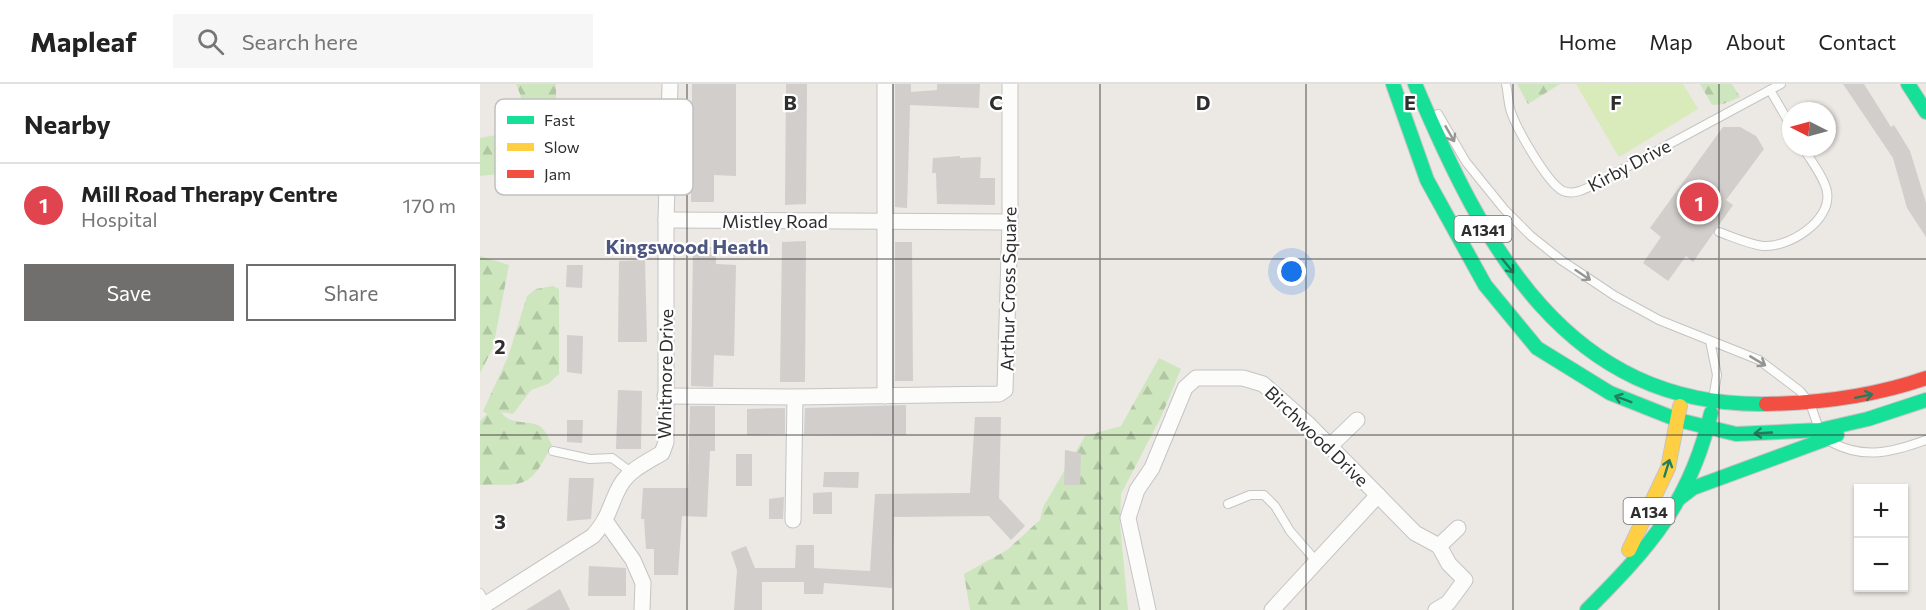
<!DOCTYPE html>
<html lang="en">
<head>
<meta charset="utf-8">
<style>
	:root { --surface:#fff; --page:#f6f6f6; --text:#222; --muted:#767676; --line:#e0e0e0; --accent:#706f6e }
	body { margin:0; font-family:Commissioner,sans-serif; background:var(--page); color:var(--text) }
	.controls { position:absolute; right:18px; bottom:18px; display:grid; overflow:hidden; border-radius:0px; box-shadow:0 2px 4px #0004 }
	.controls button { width:54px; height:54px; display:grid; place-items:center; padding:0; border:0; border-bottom:2px solid var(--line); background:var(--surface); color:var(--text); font:30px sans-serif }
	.compass { position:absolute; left:1302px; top:18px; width:54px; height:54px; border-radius:50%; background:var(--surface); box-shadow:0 2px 4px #0004; rotate:276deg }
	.you { position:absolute; left:812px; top:188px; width:21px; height:21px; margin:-15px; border:4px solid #fff; border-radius:50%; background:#1a73e8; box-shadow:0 0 0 9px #1a73e833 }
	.badge { display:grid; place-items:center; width:39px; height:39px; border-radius:50%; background:var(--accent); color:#fff; font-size:20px; font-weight:700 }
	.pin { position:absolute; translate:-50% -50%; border:3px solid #fff; box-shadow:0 2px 6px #0006 }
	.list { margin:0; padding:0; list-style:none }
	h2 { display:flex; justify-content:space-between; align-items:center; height:78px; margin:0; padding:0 24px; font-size:26px }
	h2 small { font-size:20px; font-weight:400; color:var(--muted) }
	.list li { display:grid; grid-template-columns:39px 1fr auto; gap:18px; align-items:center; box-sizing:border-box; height:84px; padding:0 24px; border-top:2px solid var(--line) }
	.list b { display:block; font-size:22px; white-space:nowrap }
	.list p { margin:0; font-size:20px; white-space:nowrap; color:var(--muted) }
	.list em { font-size:20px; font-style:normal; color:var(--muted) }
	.actions { display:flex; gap:12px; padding:18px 24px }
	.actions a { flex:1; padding:14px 0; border:2px solid var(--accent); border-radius:0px; text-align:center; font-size:21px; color:var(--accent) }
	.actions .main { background:var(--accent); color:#fff }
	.icon { flex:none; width:33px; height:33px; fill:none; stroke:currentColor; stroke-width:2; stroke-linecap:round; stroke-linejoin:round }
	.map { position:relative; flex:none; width:1446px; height:526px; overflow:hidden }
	header { display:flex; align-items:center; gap:36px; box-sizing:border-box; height:84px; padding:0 30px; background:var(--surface); border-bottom:2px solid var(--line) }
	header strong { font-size:28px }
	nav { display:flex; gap:33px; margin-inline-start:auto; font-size:21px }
	.search { width:420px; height:54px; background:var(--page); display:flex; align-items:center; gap:15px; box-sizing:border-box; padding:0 21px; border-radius:0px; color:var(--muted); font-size:22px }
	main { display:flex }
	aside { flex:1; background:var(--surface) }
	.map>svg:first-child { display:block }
</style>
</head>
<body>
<header>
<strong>Mapleaf</strong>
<div class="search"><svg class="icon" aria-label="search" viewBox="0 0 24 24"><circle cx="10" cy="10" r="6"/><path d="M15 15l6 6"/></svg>Search here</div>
<nav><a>Home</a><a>Map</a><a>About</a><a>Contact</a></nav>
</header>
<main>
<aside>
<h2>Nearby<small></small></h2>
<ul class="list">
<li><span class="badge" style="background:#e0444e">1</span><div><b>Mill Road Therapy Centre</b><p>Hospital</p></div><em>170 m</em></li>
</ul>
<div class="actions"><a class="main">Save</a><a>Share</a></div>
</aside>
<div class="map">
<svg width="1446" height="526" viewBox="0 0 1446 526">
	<defs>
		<pattern id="forest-firs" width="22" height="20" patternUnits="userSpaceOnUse" patternTransform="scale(1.5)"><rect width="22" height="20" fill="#cee6be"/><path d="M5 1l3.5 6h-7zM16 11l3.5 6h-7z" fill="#b1c6a4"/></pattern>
	</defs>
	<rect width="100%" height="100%" fill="#ece8e4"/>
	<g fill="url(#forest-firs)">
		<path d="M36,0h40v62h-25l-11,-52z"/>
		<path d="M1037,0h43l-32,20z"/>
		<path d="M1220,0h32l8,13 -17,7 -11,1z"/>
		<path d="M32,48l3,40 -35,4v-38z"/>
		<path d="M0,172l29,9 -16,83 -13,25z"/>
		<path d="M73,202l6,3v85l-11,10 -17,6 -18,24 -12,-2c10,15 30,6 41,16 4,4 7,11 10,17 -23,45 -26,39 -72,40v-64l7,-7 -4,-3 25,-54 19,-61 9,-7z"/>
		<path d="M679,274l22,11 -20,48 -40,77 -1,30 8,86h-158l-6,-36 43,-24 33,-30 3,-13 42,-71 36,-10z"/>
	</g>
	<path fill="#d9eabb" d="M1096,0h107l15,25 -79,48z"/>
	<g fill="#d1cecb">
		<path d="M212,0h44v92l-22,-1v27h-23z"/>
		<path d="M306,0h21l-1,120 -21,1z"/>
		<path d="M415,0h16v8l26,-2v-6h43l-1,24 -69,-3 -3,103 -12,-1z"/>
		<path d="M1363,0h21l27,43 3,-2 16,26 16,52v34l-19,-29 -14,-50z"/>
		<path d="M1243,43h17l16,9 8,13 -38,51 7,5 -40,57 -7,-6 -18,25 -25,-18 18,-26 -11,-9z"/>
		<path d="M480,72v2l21,-1 -1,21h15v27l-58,-1 -1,-31h-4l1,-15z"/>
		<path d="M326,157l-1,141h-25l2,-140z"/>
		<path d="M415,158h17l1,139h-18z"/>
		<path d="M213,163h23v17l20,1 -2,91 -20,-1 -1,32 -22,-1z"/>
		<path d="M165,176l2,82h-29l1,-81z"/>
		<path d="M87,181h16l-1,23 -16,-1z"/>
		<path d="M87,251l16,1 -1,38 -15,-2z"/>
		<path d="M138,306l24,1 -1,58h-25z"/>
		<path d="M426,321v30l-102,-1 1,-26z"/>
		<path d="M210,322h25v45h-5l-3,66 -25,-1 -4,59h-24v-26h-8l-2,-30h-3l2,-31h45z"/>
		<path d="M305,324v26l-38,1v-26z"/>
		<path d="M495,333h26l-2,81 26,28 -14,14 -22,-24 -95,1 -2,71 -68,-5 -1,11h-19v-12h-42v28h-28l3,-40 -6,-18 15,-6 9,22h40l1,-23h18v23l56,3 5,-77 95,-1z"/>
		<path d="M87,336h16l-1,23 -15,-1z"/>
		<path d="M585,366l16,3 -1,32h-16z"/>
		<rect x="256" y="370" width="16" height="32"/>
		<path d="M344,388h35l-1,16 -35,-1z"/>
		<path d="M89,394h25l-3,41 -24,2z"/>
		<path d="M352,408v22h-19v-21z"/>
		<path d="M304,413l-1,22h-14v-20z"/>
		<path d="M109,482l37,2v28h-38z"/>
		<path d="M80,505l10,21h-44z"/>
	</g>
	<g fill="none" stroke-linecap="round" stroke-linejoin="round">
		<g stroke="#c5c4c5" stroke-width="10">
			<g id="lane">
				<path d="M1026,0c2,9 2,19 5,28 6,17 36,71 52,79 12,5 26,-4 36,-9l182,-98"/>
				<path d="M1290,6l21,36"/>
				<path d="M958,30l28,48 38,47 27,27 30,24 54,36 44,24 100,40 41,31 10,12 9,26"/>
				<path d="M1239,148c14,5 29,12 44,14 25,2 69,-25 64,-54 -2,-14 -17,-32 -24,-45"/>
				<path d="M1230,257l7,34 -4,24"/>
				<path d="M1351,358c33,18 62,10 95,-2"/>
				<path d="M73,367l37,8 22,-1 19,14"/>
				<path d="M748,420l22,-9h14l11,11 15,25 27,31"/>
				<path d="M0,509l6,10"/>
			</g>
		</g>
		<g stroke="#c5c4c5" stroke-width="17">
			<g id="street">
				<path d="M405,0v312"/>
				<path d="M186,136l344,2"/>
				<path d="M185,312l130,1 204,-3 6,-4 5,-168v-138"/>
				<path d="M849,363l28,-27"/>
				<path d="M313,436l2,-123"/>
				<path d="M126,438l27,38 10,23 -1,27"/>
				<path d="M959,462l19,-18"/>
				<path d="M0,524l113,-72c17,-19 16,-30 27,-50 9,-16 27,-24 42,-33l4,-11v-222l4,-136"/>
				<path d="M668,526l-20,-92 9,-28 15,-22 33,-80 11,-10h47l20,6 44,39 108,110 24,13 10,18 16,16 -17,23 -12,7"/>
				<path d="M792,526l106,-115"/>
			</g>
		</g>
		<g stroke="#c5c4c5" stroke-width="16">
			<g id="fast">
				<path d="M913,0l34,96 58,105 52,63 73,45 68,27 58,14 84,-4 48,-11 58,-19"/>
				<path d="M935,0c68,161 151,323 351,320"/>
				<path d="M1428,0l18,28"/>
				<path d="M1200,414l13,-10 144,-53"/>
				<path d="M1107,526c63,-63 103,-108 124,-197"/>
			</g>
		</g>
		<g stroke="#c5c4c5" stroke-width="16">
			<path id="slow" d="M1149,466l39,-82 12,-62"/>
		</g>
		<g stroke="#c5c4c5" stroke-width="16">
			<path id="jam" d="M1286,320c55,-1 108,-8 160,-26"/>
		</g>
		<use href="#lane" stroke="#fcfcfb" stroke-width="8"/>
		<use href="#street" stroke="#fcfcfb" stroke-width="15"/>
		<use href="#fast" stroke="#16e098" stroke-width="14"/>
		<use href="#slow" stroke="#ffcf43" stroke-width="14"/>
		<use href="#jam" stroke="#f24e42" stroke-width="14"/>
	</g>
	<defs><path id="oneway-shaft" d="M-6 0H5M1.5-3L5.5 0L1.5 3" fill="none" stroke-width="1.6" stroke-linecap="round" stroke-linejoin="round" transform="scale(1.5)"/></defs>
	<g stroke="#959594">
		<use href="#oneway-shaft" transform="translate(970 50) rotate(60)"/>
		<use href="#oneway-shaft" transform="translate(1103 191) rotate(34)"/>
		<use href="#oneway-shaft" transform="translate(1278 277) rotate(31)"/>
	</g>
	<g stroke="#237e5e">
		<use href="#oneway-shaft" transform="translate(1028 182) rotate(51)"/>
		<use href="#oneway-shaft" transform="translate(1384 312) rotate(-12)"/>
		<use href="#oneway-shaft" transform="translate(1143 315) rotate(-159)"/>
		<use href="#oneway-shaft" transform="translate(1283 349) rotate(177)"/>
		<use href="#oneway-shaft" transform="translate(1187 384) rotate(-73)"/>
	</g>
	<path fill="none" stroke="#2e2e2e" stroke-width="1.5" stroke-opacity="0.55" d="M207,0v526M413,0v526M620,0v526M826,0v526M1033,0v526M1239,0v526M0,175h1446M0,351h1446"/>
	<g text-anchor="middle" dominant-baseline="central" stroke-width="4.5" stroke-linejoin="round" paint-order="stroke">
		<g fill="#fff" stroke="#6d6d6d" stroke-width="1.5">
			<rect x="974.5" y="132" width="57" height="26" rx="4.5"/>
			<rect x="1143.5" y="414" width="51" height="26" rx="4.5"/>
		</g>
		<g font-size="16" font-weight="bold" fill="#2e2e2e">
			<text x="1003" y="145">A1341</text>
			<text x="1169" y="427">A134</text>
		</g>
		<g font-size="18" fill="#2e2e2e" stroke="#fff">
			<text transform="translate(1149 81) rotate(-28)">Kirby Drive</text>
			<text x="295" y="137">Mistley Road</text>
			<text transform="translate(528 205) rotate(-89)">Arthur Cross Square</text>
			<text transform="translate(185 290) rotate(-89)">Whitmore Drive</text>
			<text transform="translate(837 352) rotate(44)">Birchwood Drive</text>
		</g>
		<g font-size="20" font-weight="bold" fill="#4d5680" stroke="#fff">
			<text x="207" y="162">Kingswood Heath</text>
		</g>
	</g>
	<rect x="15" y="15" width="198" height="96" rx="9" fill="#fff" stroke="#c0c0c0" stroke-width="1.5"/>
	<rect x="27" y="32" width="27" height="8" fill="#16e098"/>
	<rect x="27" y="59" width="27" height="8" fill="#ffcf43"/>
	<rect x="27" y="86" width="27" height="8" fill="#f24e42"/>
	<g font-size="16" fill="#2e2e2e">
		<text x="64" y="42">Fast</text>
		<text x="64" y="69">Slow</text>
		<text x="64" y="96">Jam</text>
	</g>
	<g font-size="20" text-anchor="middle" font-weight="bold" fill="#2e2e2e" stroke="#fff" stroke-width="4.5" stroke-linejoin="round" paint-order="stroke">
		<text x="310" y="26">B</text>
		<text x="516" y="26">C</text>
		<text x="723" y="26">D</text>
		<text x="930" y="26">E</text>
		<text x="1136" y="26">F</text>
		<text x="20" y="270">2</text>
		<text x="20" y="445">3</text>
	</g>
</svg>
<div class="controls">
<button>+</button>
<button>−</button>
</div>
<svg class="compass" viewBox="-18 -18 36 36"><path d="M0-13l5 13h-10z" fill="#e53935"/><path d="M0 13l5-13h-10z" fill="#767676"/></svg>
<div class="you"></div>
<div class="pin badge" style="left:1219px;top:118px;background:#e0444e">1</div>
</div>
</main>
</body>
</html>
